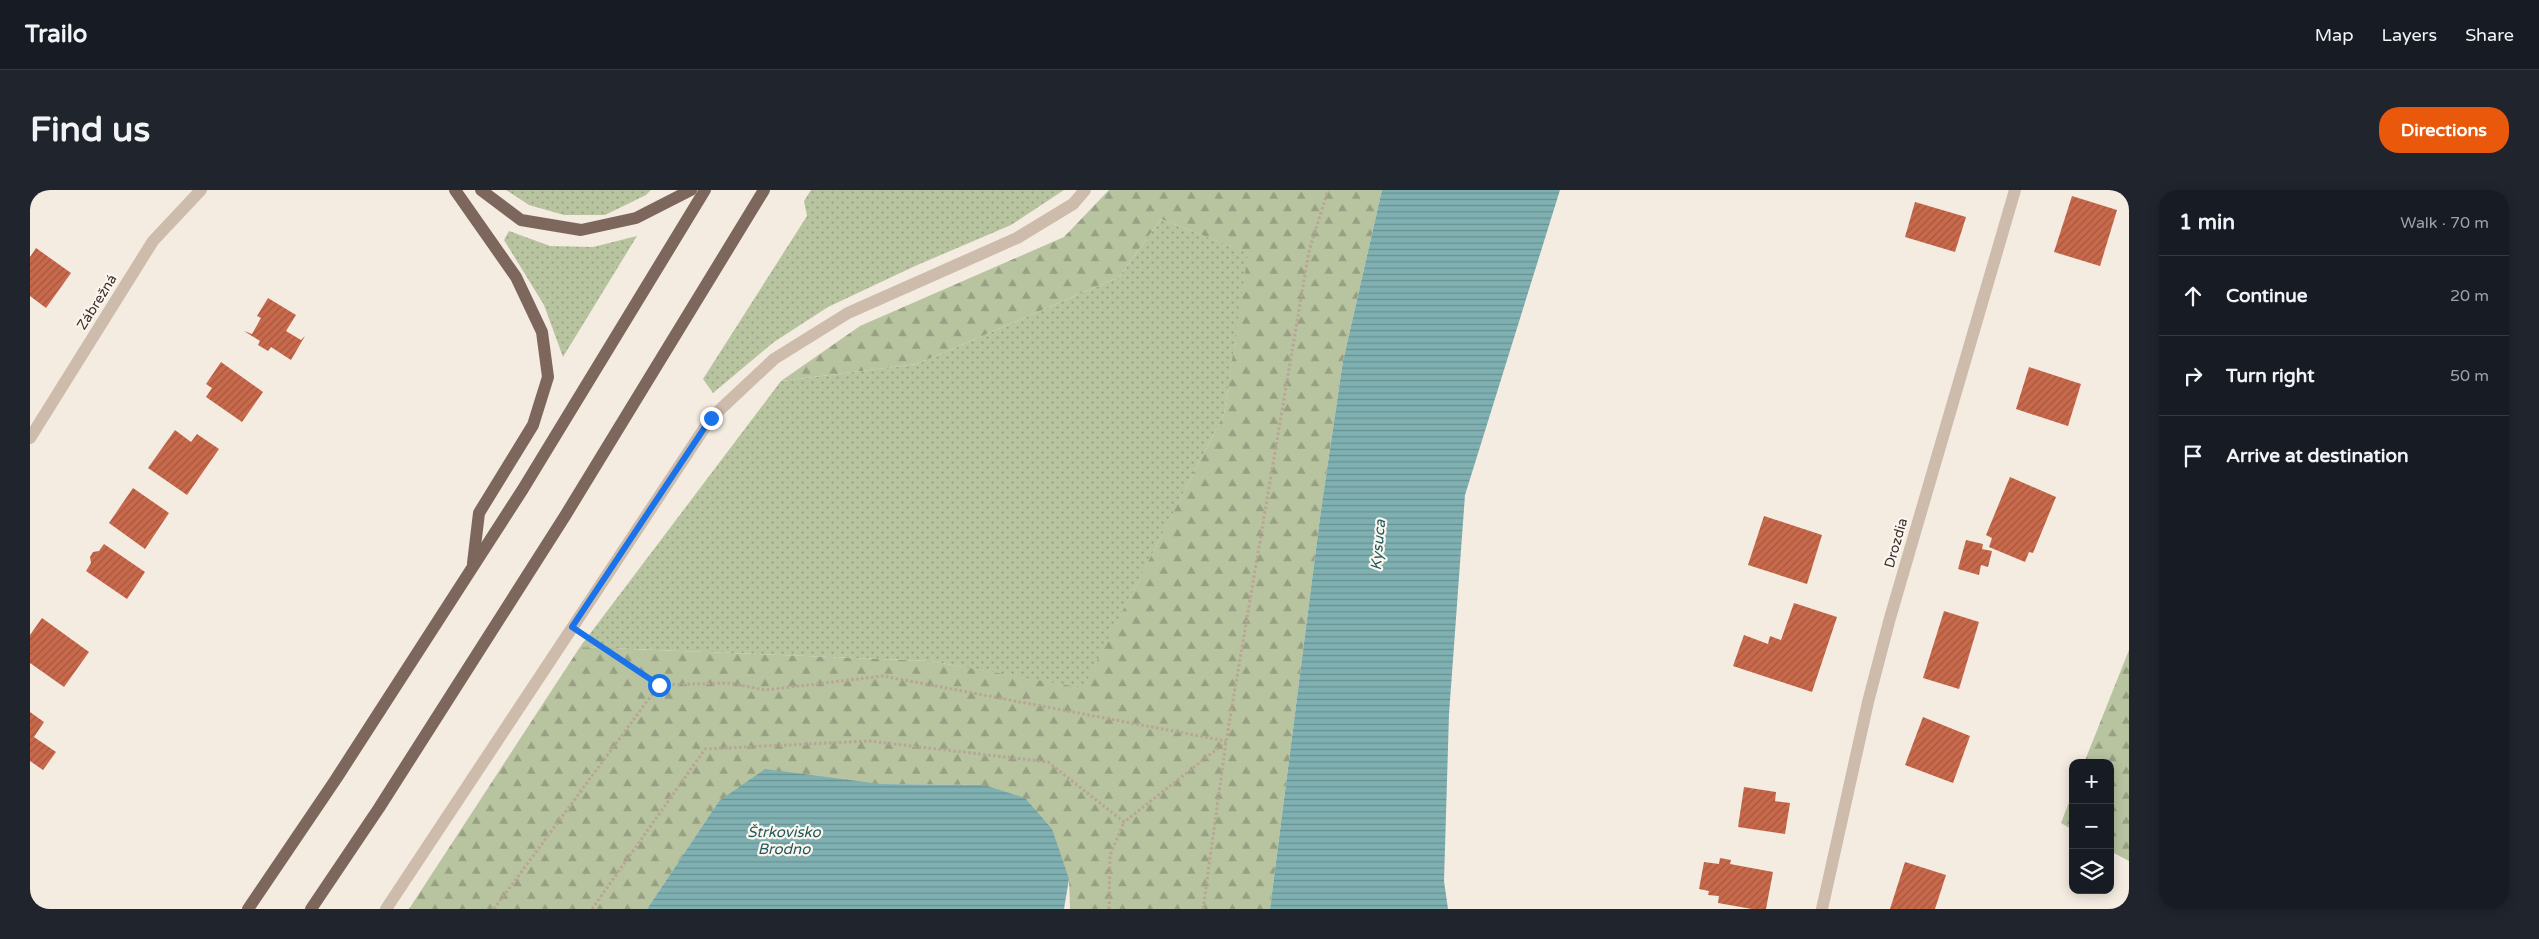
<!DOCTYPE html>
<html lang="en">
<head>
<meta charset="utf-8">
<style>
	:root { --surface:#171b24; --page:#20242c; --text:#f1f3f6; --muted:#9ea1a6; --line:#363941; --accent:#ea580c }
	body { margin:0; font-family:"Varela Round",sans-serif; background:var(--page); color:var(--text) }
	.controls { position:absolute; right:15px; bottom:15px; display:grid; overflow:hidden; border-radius:10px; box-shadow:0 2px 12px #0003 }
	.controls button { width:45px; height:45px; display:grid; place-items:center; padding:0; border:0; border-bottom:1px solid var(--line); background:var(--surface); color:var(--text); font:25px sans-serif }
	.stop { position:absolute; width:15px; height:15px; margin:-11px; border:4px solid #1a73e8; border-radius:50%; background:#fff }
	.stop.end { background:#1a73e8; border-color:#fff; box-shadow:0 1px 5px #0008 }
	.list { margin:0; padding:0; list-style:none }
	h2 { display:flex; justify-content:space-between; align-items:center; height:65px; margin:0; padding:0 20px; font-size:21px }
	h2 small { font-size:16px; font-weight:400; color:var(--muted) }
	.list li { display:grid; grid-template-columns:32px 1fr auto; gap:15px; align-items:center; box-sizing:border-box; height:80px; padding:0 20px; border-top:1px solid var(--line) }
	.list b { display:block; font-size:19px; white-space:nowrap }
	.list em { font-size:16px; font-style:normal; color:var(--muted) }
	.icon { flex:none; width:28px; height:28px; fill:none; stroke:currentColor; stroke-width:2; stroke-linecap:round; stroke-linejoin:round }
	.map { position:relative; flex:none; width:2099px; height:719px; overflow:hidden; border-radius:20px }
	header { display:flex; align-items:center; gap:30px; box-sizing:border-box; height:70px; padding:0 25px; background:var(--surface); border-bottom:1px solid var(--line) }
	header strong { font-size:24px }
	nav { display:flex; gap:28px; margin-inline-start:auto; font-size:18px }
	.intro { display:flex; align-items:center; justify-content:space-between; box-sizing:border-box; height:120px; padding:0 30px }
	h1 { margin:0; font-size:35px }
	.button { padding:12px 22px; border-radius:20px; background:var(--accent); color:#fff; font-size:18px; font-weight:700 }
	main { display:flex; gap:30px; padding:0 30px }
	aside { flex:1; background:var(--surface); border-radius:20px; box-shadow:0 2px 12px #0003 }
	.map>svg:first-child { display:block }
</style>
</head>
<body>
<header>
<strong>Trailo</strong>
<nav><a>Map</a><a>Layers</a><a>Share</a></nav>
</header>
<div class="intro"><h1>Find us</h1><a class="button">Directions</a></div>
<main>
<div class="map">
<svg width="2099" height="719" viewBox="0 0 2099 719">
	<defs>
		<pattern id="grass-dots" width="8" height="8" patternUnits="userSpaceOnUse" patternTransform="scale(1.25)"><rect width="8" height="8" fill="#b8c4a0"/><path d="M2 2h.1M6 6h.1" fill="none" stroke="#97a083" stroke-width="1.8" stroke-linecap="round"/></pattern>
		<pattern id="forest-firs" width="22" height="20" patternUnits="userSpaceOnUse" patternTransform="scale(1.25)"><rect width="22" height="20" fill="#b8c4a0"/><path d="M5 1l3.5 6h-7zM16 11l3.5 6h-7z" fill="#97a083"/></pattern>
		<pattern id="water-rules" width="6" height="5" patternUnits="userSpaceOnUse" patternTransform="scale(1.25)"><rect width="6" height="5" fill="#7fb0b2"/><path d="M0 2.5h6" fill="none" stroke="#699091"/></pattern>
		<pattern id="building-hatch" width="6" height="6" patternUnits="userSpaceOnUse" patternTransform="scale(1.25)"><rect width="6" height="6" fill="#c8694b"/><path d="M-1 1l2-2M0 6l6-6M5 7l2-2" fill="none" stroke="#a4573f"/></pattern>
	</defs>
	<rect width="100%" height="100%" fill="#f4ebe1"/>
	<g fill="url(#grass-dots)">
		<path d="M476,0h145l-5,5 -41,20h-41l-35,-10z"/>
		<path d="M781,0h253l-53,35 -96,41 -87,41 -54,35 -61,51 -10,-14 104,-163 -3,-15z"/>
		<path d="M1131,29l88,34 -25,161 -141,275 -153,-28 -350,-14 201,-266 136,-17 202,-87z"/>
		<path d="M479,41l41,15 43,1 44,-11 -74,121 -19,-52 -40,-65z"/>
	</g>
	<g fill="url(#forest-firs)">
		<path d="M1079,0h273l-39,171 -22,149 -51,399h-200l-1,-30 -85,-94 -104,-1 -161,17 -72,108h-238l171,-262 350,14 153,27 141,-274 24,-161 -87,-34 -42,58 -202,87 -136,17 79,-55 204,-89z"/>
		<path d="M2099,460v211l-19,-10v-88h-26z"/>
		<path d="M2043,602v38l-12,-7z"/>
	</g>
	<g fill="url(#water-rules)">
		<path d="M1352,0h178l-95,305 -16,219 -5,167 4,28h-178l51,-399 22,-149z"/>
		<path d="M735,579l115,15 104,1 41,13 27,31 17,50 -5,30h-417l72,-108z"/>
	</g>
	<g fill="url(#building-hatch)">
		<path d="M2042,6l45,14 -17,56 -46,-14z"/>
		<path d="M1885,12l51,15 -11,35 -50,-15z"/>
		<path d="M6,58l35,25 -25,35 -16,-12v-39z"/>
		<path d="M238,108l28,17 -10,16 15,9 4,-4 -14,24 -20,-13 -3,4 -10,-6 2,-4 -16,-10 8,3 9,-16 -4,-2z"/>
		<path d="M191,172l42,30 -21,30 -36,-25 6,-9 -6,-4z"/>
		<path d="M1999,177l52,17 -13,42 -52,-17z"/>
		<path d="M145,240l16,12 6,-8 22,15 -32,46 -39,-27z"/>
		<path d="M1980,287l46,20 -23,56 -4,-1 -4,10 -36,-15 3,-9 -6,-3z"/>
		<path d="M103,298l36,25 -24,36 -36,-26z"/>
		<path d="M1734,326l58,19 -15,49 -59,-19z"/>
		<path d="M1936,350l17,4 -1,5 10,2 -4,16 -7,-2 -2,10 -21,-6z"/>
		<path d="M74,354l41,28 -18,27 -41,-28 5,-8 -1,-6 3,-5 6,-1z"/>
		<path d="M1764,413l43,14 -25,75 -79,-26 11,-31 24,9 2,-8 11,4z"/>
		<path d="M1914,421l35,11 -20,67 -36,-11z"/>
		<path d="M12,428l47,34 -25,35 -34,-24v-28z"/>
		<path d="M0,522l14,10 -10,15 22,15 -13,18 -13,-9z"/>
		<path d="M1893,527l47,19 -17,47 -48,-18z"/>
		<path d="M1714,597l32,5 -1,9 15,2 -5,31 -47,-7z"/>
		<path d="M1690,668l11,2 -1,4 43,8 -7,37h-14l-34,-6 1,-7 -11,-1 1,-4 -10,-2 5,-27 15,2z"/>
		<path d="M1875,672l41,13 -11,34h-45z"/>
	</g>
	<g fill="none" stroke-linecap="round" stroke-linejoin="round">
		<g stroke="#b9a596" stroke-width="3" stroke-dasharray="2.5 2.5" stroke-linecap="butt">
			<path d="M561,450l68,45 71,-2 35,7 118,-14 343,65"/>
			<path d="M464,719l165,-224"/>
			<path d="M562,719l113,-160 164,-8 179,21 76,60 102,-80"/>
			<path d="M1079,719l1,-54 14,-33"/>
			<path d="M1173,719l23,-167 83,-491 19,-61"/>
		</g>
		<g stroke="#cdbbac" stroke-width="12">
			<path d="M0,248l123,-197 48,-51"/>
			<path d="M356,719l325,-491 63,-59 74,-46 169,-75 56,-34 12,-14"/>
			<path d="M1792,719l46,-207 22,-84 125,-428"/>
		</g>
		<g stroke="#7d675c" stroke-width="12">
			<path d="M425,0l61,87 26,55 6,45 -15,48 -54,88 -6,50"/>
			<path d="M451,0l40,30 60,10 55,-12 55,-28"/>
			<path d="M218,719l88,-130 187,-290 182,-299"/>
			<path d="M281,719l68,-101 186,-292 199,-326"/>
		</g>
	</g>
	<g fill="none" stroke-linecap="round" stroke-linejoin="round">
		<path stroke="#1a73e8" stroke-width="6" d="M629,495l-87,-58 139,-209"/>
	</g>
	<g text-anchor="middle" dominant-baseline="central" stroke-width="4.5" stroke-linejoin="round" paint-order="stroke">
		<g font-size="14" fill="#3b302b" stroke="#fbf5ee">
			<text transform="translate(67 112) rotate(-58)">Zábrežná</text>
			<text transform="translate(1866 353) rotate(-74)">Drozdia</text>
		</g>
		<g font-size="15" font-style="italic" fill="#1f5a5e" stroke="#fbf5ee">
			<text transform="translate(1348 355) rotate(-85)">Kysuca</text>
			<text x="754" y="642">Štrkovisko<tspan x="754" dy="17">Brodno</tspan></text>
		</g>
	</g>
</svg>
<div class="controls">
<button>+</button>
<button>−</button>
<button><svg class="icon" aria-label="layers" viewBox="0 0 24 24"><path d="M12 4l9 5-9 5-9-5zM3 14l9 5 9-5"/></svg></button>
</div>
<div class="stop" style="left:629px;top:495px"></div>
<div class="stop end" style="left:681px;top:228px"></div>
</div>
<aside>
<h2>1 min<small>Walk · 70 m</small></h2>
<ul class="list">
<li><svg class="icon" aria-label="ahead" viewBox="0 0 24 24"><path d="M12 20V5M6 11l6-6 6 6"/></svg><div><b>Continue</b></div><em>20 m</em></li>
<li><svg class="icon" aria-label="right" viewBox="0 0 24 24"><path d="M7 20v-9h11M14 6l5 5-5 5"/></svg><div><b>Turn right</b></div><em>50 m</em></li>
<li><svg class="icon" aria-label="arrive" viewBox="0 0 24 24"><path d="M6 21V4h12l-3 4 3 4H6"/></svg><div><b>Arrive at destination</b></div></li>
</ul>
</aside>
</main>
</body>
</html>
